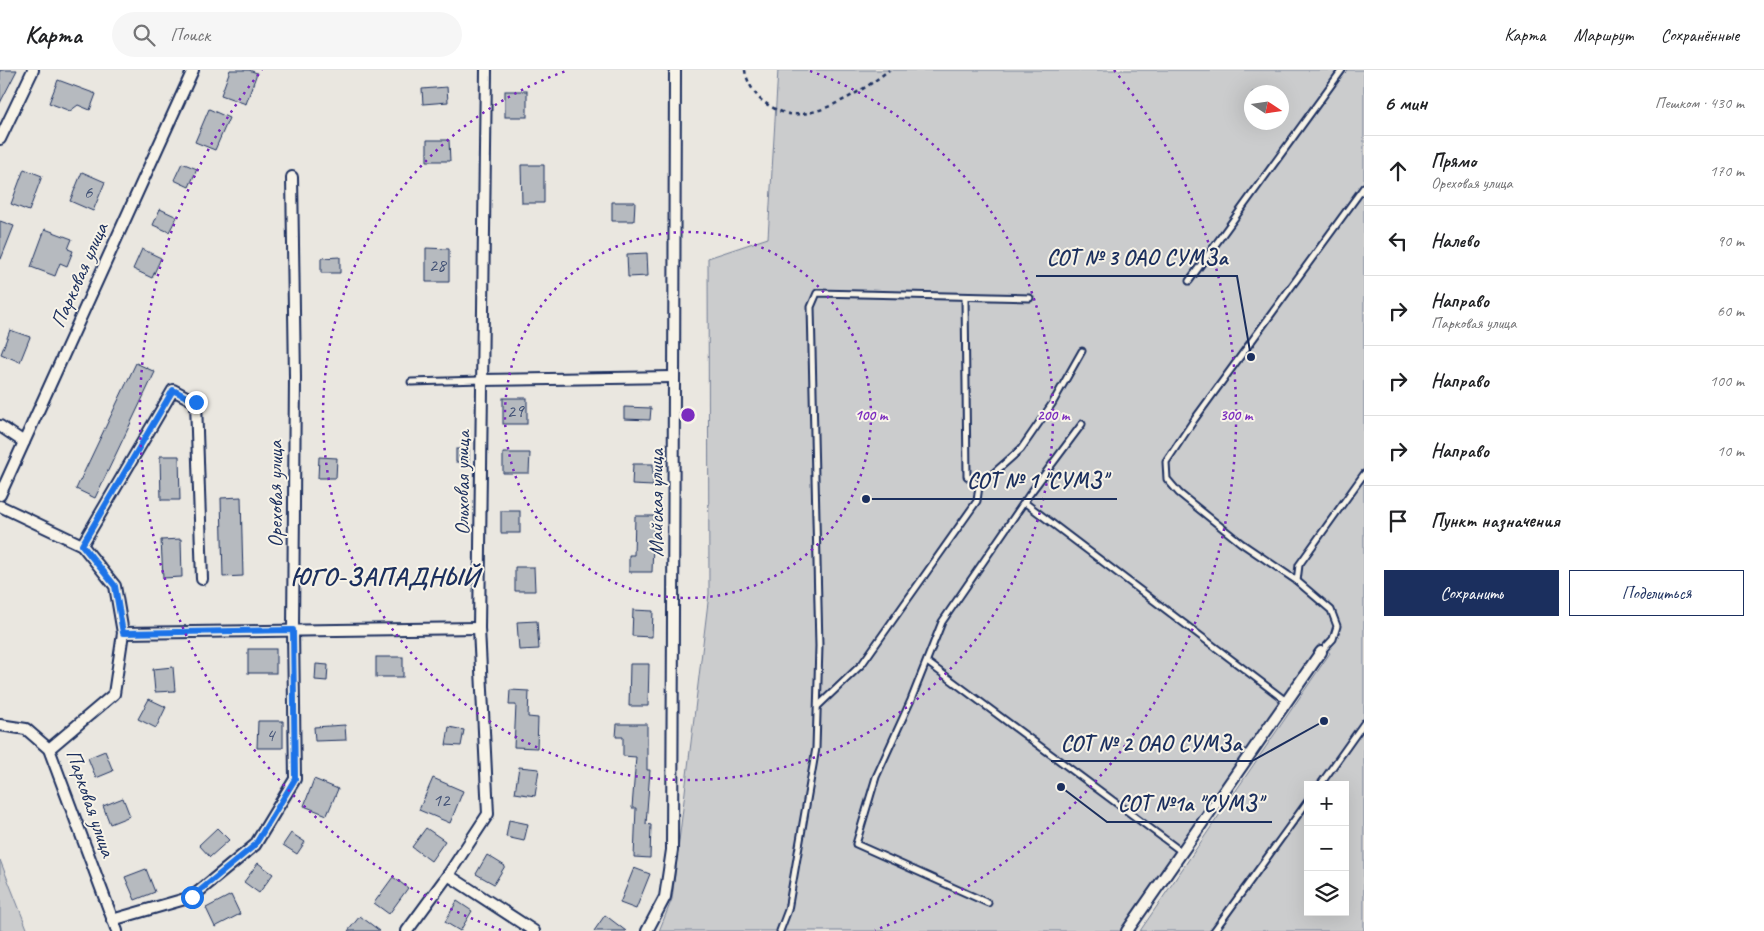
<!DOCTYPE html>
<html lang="ru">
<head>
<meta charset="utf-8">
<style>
	:root { --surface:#fff; --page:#f6f6f6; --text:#202124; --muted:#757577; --line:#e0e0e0; --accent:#1b2f5e }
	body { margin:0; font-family:Caveat,sans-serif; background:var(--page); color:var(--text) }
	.controls { position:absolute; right:15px; bottom:15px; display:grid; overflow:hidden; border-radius:0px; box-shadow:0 5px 20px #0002 }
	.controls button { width:45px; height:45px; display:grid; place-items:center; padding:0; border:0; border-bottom:1px solid var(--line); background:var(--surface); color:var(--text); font:25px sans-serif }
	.compass { position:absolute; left:1244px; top:15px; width:45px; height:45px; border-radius:50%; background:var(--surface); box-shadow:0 5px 20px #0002; rotate:102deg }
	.stop { position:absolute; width:15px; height:15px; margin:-11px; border:4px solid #1a73e8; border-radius:50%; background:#fff }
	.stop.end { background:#1a73e8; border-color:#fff; box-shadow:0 1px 5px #0008 }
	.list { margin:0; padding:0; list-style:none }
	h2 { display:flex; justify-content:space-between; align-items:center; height:65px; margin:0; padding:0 20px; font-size:21px }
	h2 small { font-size:16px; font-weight:400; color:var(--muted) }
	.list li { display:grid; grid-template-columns:32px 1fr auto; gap:15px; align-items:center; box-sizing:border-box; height:70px; padding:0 20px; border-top:1px solid var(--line) }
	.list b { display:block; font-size:19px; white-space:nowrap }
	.list p { margin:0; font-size:16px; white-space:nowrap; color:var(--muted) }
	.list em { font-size:16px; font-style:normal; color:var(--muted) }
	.actions { display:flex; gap:10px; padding:15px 20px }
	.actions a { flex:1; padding:11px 0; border:1px solid var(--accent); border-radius:0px; text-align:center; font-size:18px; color:var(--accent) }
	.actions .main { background:var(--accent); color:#fff }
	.icon { flex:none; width:28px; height:28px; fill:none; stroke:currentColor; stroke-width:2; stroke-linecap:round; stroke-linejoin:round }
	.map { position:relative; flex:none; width:1364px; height:861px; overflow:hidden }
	header { display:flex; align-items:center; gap:30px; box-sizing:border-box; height:70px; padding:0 25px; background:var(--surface); border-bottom:1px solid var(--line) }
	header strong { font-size:24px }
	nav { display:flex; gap:28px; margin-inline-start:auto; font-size:18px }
	.search { width:350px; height:45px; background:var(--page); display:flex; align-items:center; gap:12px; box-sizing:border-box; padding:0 18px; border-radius:28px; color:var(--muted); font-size:19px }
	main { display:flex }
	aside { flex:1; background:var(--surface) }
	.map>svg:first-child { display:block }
</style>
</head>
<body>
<header>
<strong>Карта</strong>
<div class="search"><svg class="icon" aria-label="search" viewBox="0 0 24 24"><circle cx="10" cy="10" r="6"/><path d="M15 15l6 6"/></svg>Поиск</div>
<nav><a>Карта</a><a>Маршрут</a><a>Сохранённые</a></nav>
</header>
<main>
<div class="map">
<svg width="1364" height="861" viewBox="0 0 1364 861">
	<rect width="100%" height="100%" fill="#eae7e0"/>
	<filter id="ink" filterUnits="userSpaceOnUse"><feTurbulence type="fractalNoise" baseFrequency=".02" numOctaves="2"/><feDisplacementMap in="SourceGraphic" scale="10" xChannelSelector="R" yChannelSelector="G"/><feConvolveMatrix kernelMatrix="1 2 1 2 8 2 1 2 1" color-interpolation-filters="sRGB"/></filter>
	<g filter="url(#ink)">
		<g fill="#cbcccd" stroke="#737e96" fill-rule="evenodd">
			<path d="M778,0h586v861h-224l190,-278 -11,-9 -196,287h-464l13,-32 37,-305 -1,-336 60,-20zM1252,22h30v30h-30zM1308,715h37v127h-37z"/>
			<path d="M0,790l28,71h-28z"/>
		</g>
		<g fill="#b6babf" stroke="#1b2f5e">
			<path d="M0,0h17l-17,33z"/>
			<path d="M230,0h19l8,3 -11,31 -25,-9z"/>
			<path d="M58,10l38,14 -6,16 -12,-5 -8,6 -21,-8z"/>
			<path d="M447,17l1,15 -25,2 -1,-15z"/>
			<rect x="505" y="21" width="22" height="26"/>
			<path d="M209,39l20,9 -14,32 -20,-8z"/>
			<path d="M427,70h22l1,21h-23z"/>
			<path d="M182,93l15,6 -8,18 -15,-7z"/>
			<path d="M521,95h23v38h-22z"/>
			<path d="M24,99l18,7 -13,35 -18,-7z"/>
			<path d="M82,102l23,10 -12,29 -23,-10z"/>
			<path d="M612,132h23l-1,19h-22z"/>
			<path d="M160,139l17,8 -8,15 -16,-7z"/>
			<path d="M0,151l14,5 -13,33h-1z"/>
			<path d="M45,159l27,10 -4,10 5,2 -6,15 -7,-3 -5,13 -24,-9z"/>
			<path d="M426,178l23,1v33h-23z"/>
			<path d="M142,179l19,9 -9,20 -19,-9z"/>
			<path d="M647,183l1,23 -20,1 -1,-23z"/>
			<path d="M340,187v16h-19v-15z"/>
			<path d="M10,260l20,7 -10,25 -19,-8z"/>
			<path d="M136,293l19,9 -60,126 -19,-9z"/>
			<rect x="503" y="328" width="24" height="26"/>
			<path d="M624,337l27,1 -1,12 -26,-1z"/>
			<rect x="456" y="379" width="13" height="13"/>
			<path d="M503,383h27l-1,20h-26z"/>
			<path d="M160,386h19l1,44h-19z"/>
			<path d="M319,387l18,1 -1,20h-18z"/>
			<path d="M633,394h20v22l-21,-1z"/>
			<path d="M241,427l2,79 -20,1 -2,-79z"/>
			<rect x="501" y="441" width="19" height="22"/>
			<path d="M635,446h19l-2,56h-23v-17h5z"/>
			<path d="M181,469l1,38 -19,1 -2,-38z"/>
			<path d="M515,497h19l1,24h-20z"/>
			<path d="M633,540l20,1 -1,26 -20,-1z"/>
			<path d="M537,551l2,28 -20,1 -2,-28z"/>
			<rect x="248" y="579" width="28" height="24"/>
			<rect x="376" y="587" width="27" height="20"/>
			<path d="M316,594l12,1 -1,16 -12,-1z"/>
			<path d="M630,594h19l-1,42h-19z"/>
			<path d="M173,597l2,24 -20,1 -2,-23z"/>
			<path d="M510,620l19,1 -1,26 10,1 -1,30 -23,-1 2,-42h-7z"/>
			<path d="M149,629l17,8 -10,21 -18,-9z"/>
			<path d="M258,651h25v27h-26z"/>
			<path d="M617,654h30v46h3l-4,54 5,1 -1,33 -16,-1 2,-49h-4l4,-51 -13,-1v-19h-7z"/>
			<path d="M345,655l1,15 -31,1 -1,-14z"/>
			<path d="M449,657l15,3 -3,16 -15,-1z"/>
			<path d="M105,681l8,20 -17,7 -8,-20z"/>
			<path d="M519,697l20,2 -4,27 -20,-3z"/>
			<path d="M433,708l30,13 -13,32 -31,-13z"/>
			<path d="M314,709l24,10 -11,26 -23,-9z"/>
			<path d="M123,728l7,18 -20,8 -7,-18z"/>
			<path d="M509,750l19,4 -4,17 -18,-4z"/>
			<path d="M217,758l12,12 -19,17 -11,-12z"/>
			<path d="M426,758l19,13 -14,20 -19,-14z"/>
			<path d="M291,763l14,9 -8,12 -14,-9z"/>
			<path d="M487,785l18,11 -11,18 -18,-10z"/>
			<path d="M258,793l15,11 -14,19 -15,-11z"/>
			<path d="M634,798l16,6 -14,35 -16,-6z"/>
			<path d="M146,799l9,23 -20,8 -10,-23z"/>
			<path d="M393,807l15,11 -19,26 -15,-11z"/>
			<path d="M231,825l9,19 -25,13 -9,-19z"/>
			<path d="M457,831l15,10 -12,20 -15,-9z"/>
			<path d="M605,845l21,16h-32z"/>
			<path d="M360,846l20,15h-32z"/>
		</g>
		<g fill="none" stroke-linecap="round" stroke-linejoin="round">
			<g stroke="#1b2f5e" stroke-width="9">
				<g id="lane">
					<path d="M1189,211l153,-211"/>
					<path d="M965,227l2,179 12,10"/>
					<path d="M411,312l70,-2"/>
					<path d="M1024,432l262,199"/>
					<path d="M1297,511l2,-16 65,-91"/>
					<path d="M1321,582l12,-13 4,-13 -6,-16 -34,-29 -56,-38 -62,-50 -12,-14 -1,-17 28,-42 170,-233"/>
					<path d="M927,592l255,190"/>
					<path d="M818,636l44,-42 115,-163 2,-15 42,-37 31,-45 30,-53"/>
					<path d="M1320,715l44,-62"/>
					<path d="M988,833l-132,-59 20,-67 35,-77 31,-78 87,-127 53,-71"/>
					<path d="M780,861l8,-21 28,-162 3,-102 -8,-339 6,-14 213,5"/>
					<path d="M1214,861l94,-130"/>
				</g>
			</g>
			<g stroke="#1b2f5e" stroke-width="14">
				<g id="street">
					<path d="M0,69l33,-69"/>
					<path d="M481,310l192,-3"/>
					<path d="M0,356l24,16"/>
					<path d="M0,425l193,-425"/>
					<path d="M0,436l82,39 33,41 8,47 -9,61 -65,55"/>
					<path d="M82,475l91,-155 23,12 6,177"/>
					<path d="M123,563l356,-5"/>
					<path d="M0,655l26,4 23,20 68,182"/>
					<path d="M448,805l86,56"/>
					<path d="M112,850l80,-23 63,-52 40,-66 -2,-149 2,-253 -3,-200"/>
					<path d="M407,861l41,-56 40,-61 -9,-186 7,-558"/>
					<path d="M647,861l18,-34 7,-47c2,-260 2,-520 3,-780"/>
					<path d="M1127,861l194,-279"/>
				</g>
			</g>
			<path stroke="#1b2f5e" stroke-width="2.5" stroke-dasharray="4 4" stroke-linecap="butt" d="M745,0c1,10 9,23 16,30 8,6 18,12 28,14 31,4 77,-25 100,-44"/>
			<use href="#lane" stroke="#f7f3e8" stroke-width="5"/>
			<use href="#street" stroke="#f7f3e8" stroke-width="10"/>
		</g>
	</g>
	<g fill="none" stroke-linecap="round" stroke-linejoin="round" filter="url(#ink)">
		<path stroke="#1a73e8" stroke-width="6" d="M192,827l63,-52 40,-66 -2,-149 -170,3 -8,-47 -33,-41 91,-155 23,12"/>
	</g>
	<g fill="none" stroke="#7b2cbf" stroke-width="2.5" stroke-dasharray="2.5 5">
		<circle cx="688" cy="345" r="183"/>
		<path d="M810 1A365 365 0 1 1 566 1"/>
		<path d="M501 860A548 548 0 0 1 262 0M1114 0A548 548 0 0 1 875 860"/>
	</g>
	<g text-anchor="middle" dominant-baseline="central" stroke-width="4" stroke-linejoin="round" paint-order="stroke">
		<g font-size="19" fill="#425276">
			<text x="88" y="122">6</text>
			<text x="437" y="195">28</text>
			<text x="515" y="341">29</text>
			<text x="270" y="665">4</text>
			<text x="441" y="730">12</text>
		</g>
		<g font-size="21" fill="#1b2f5e" stroke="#f7f3e8">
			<text transform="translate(79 205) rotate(-66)">Парковая улица</text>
			<text transform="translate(462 413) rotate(-90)">Ольховая улица</text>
			<text transform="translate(275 424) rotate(-90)">Ореховая улица</text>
			<text transform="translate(656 433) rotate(-90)">Майская улица</text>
			<text transform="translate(91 733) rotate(71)">Парковая улица</text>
		</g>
		<g font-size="26" font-weight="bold" letter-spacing="1" fill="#1b2f5e" stroke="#f7f3e8">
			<text x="385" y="506">ЮГО-ЗАПАДНЫЙ</text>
		</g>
	</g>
	<circle cx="688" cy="345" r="8" fill="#7b2cbf" stroke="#f7f3e8" stroke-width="2.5"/>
	<g font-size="15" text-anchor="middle" font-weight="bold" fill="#7b2cbf" stroke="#f7f3e8" stroke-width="4" stroke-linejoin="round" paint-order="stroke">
		<text x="871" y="350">100 m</text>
		<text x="1053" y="350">200 m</text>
		<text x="1236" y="350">300 m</text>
	</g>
	<path fill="none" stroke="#1b2f5e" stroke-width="2" d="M1251 287L1237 206H1036M866 429L957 429H1117M1324 651L1252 691H1051M1061 717L1107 752H1272"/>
	<g fill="#1b2f5e" stroke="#f7f3e8" stroke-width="2">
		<circle cx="1251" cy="287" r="5"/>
		<circle cx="866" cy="429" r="5"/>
		<circle cx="1324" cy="651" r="5"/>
		<circle cx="1061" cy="717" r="5"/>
	</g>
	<g font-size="22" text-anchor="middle" font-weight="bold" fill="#1b2f5e" stroke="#f7f3e8" stroke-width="4" stroke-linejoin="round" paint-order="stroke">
		<text x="1137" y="195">СОТ № 3 ОАО СУМЗа</text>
		<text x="1037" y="418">СОТ № 1 "СУМЗ"</text>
		<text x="1151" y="681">СОТ № 2 ОАО СУМЗа</text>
		<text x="1190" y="741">СОТ №1а "СУМЗ"</text>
	</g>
</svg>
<div class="controls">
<button>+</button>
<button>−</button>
<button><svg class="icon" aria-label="layers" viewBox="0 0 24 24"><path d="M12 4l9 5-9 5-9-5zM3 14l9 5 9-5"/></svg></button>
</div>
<svg class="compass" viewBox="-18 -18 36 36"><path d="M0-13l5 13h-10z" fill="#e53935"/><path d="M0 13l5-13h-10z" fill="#757577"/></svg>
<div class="stop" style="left:192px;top:827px"></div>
<div class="stop end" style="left:196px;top:332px"></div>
</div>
<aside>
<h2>6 мин<small>Пешком · 430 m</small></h2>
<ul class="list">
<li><svg class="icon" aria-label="ahead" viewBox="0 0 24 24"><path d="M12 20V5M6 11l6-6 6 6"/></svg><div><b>Прямо</b><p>Ореховая улица</p></div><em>170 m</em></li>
<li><svg class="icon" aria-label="left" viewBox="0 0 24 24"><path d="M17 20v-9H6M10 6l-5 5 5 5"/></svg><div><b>Налево</b></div><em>90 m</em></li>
<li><svg class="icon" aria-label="right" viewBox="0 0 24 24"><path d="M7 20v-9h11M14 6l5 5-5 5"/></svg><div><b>Направо</b><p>Парковая улица</p></div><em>60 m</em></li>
<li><svg class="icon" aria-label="right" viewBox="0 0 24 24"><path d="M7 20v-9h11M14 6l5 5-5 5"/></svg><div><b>Направо</b></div><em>100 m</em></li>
<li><svg class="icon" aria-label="right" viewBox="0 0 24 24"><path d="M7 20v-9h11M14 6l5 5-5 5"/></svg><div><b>Направо</b></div><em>10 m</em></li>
<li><svg class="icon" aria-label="arrive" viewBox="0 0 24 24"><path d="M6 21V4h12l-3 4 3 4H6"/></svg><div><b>Пункт назначения</b></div></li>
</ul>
<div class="actions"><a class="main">Сохранить</a><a>Поделиться</a></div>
</aside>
</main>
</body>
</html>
